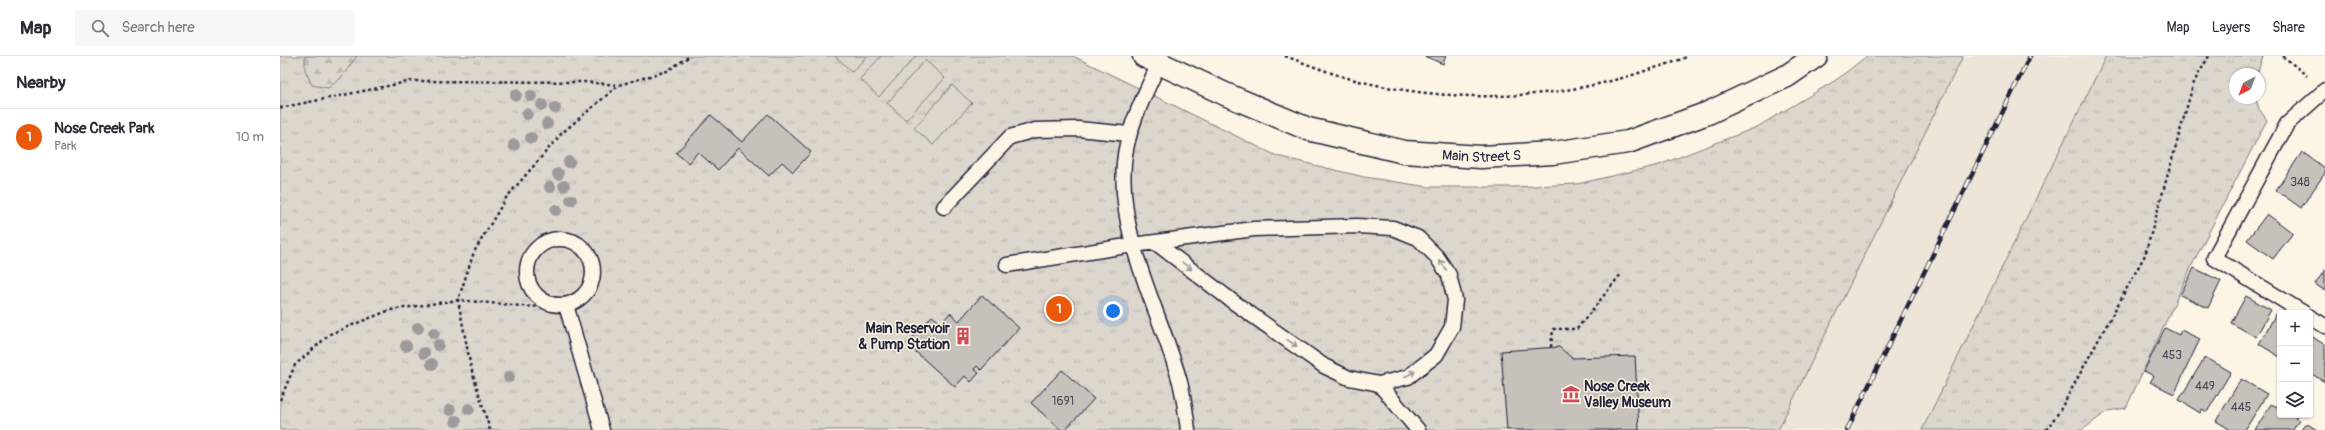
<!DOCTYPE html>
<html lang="en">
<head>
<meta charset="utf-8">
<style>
	:root { --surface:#fff; --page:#f7f7f7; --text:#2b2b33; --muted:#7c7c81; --line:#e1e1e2; --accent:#ea580c }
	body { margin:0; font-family:Pangolin,sans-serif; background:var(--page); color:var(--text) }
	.controls { position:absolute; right:12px; bottom:12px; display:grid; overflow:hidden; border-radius:4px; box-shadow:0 1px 3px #0004 }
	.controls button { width:36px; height:36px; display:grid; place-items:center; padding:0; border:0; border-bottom:1px solid var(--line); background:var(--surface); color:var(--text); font:20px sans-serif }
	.compass { position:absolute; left:1949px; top:12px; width:36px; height:36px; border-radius:50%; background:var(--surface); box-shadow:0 1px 3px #0004; rotate:222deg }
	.you { position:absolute; left:833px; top:255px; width:14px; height:14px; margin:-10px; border:3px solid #fff; border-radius:50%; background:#1a73e8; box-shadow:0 0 0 6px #1a73e833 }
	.badge { display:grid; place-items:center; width:26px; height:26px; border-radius:50%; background:var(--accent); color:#fff; font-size:13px; font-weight:700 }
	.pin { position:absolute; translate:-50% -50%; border:2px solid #fff; box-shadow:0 1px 4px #0006 }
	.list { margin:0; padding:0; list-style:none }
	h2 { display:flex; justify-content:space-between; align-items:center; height:52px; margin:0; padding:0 16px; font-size:17px }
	h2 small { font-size:13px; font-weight:400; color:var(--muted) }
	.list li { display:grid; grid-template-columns:26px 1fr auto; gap:12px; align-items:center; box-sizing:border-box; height:56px; padding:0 16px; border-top:1px solid var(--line) }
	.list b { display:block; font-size:15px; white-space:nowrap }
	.list p { margin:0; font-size:13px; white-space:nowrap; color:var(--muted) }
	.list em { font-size:13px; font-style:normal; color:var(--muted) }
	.icon { flex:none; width:22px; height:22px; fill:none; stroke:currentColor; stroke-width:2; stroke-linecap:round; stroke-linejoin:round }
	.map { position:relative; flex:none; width:2045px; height:374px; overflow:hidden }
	header { display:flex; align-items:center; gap:24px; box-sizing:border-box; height:56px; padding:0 20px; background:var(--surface); border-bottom:1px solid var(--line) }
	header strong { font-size:19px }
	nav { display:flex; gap:22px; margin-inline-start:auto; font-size:14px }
	.search { width:280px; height:36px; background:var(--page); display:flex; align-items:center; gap:10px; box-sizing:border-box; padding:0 14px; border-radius:4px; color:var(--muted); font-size:15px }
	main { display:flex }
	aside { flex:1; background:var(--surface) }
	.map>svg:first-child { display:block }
</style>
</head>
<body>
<header>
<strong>Map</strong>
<div class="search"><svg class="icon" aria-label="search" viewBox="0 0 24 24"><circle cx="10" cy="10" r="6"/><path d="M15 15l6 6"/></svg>Search here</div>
<nav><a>Map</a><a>Layers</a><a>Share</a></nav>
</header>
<main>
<aside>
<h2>Nearby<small></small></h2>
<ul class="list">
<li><span class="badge">1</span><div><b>Nose Creek Park</b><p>Park</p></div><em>10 m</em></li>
</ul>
</aside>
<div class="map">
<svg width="2045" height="374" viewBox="0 0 2045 374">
	<defs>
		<pattern id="grass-tufts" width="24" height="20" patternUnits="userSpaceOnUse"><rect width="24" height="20" fill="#dcd6cc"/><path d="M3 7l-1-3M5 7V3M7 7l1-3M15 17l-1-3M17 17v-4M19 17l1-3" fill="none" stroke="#bcb7b0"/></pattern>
		<pattern id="forest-firs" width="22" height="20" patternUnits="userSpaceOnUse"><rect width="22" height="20" fill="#dcd6cc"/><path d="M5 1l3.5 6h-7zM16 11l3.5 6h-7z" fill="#bcb7b0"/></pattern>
	</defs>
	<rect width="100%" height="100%" fill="#fcf5e5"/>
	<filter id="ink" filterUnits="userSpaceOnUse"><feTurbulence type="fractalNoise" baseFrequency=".025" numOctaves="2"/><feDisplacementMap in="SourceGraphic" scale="8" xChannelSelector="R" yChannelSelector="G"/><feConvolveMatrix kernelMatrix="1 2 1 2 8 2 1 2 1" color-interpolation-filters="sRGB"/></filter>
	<g filter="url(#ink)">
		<path fill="#ece5d8" d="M1683,0h143l-184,374h-144z"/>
		<g fill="url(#grass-tufts)" stroke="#7f7c84">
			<path d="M0,0h793l204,100 87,21 65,10h84l64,-3 82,-19 98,-38 79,-47 31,-24h96l-185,374h-1498z"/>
			<path d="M1826,0h157l-6,18h-22v24h21l3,11 8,11 -73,141 -68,147 -18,3 -26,19h-160z"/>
		</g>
		<path fill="url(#forest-firs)" stroke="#7f7c84" d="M25,0h52l-16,22 -13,10 -16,-3 -7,-15z"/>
		<g fill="#dcd6cc" stroke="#7f7c84">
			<path d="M555,0h32l-15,16z"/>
			<path d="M601,0h35l-37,41 -19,-18z"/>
			<path d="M645,4l20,18 -39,42 -19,-17z"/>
			<path d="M672,29l20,18 -39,42 -19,-17z"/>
		</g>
		<g fill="#c6c1bb" stroke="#22223b">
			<path d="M1144,0h22l-3,8z"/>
			<path d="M488,58l43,38 -18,20 -11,-10 -13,14 -31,-28 -20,22 -20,-18 -10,11 -12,-10 35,-38 31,27z"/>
			<path d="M2022,96l23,16v5l-24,35 -25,-18z"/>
			<path d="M1987,158l26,19 -20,26 -26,-19z"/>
			<path d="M1914,212l27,13 -13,27 -28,-13z"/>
			<path d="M2045,214v21l-10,-7z"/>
			<path d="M702,239l37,33 -38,42 -4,-4 -3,3 5,4 -8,9 -6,-6 -10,11 -48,-43 25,-28 9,7 9,-10 9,8z"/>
			<path d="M1966,240l25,14 -15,27 -25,-14z"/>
			<path d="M1996,258l4,2v41l-21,-13z"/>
			<path d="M1885,272l14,7 2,-5 19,9 -26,55 -24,-12 4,-6 -10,-5z"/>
			<path d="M2031,280l14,9v37l-15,-9z"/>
			<path d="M1279,291l13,11 63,-2 4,74h-132l-6,-79z"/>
			<path d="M1925,301l26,15 -24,40 -5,-3 -2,4 -21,-13z"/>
			<path d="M782,314l32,29 -29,31h-4l-30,-27z"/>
			<path d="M1961,323l26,15 -22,36h-14l-15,-9z"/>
			<path d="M1991,348l9,4v7h17l-2,3 4,2 -6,10h-38z"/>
			<path d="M2026,367l11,7h-16z"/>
		</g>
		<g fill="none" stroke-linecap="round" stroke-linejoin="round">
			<g stroke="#22223b" stroke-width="17">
				<g id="lane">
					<path d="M879,7c-14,32 -32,65 -35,100 -6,77 36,147 56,219 4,16 6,32 8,48"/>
					<path d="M664,151l66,-70 25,-7 43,-1 51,5"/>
					<circle cx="280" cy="216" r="33"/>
					<path d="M727,209l126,-20 121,-16 103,-3 36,2 25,10 19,19 12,18 6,25 -3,27 -16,28 -28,22 -29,7 -30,-6 -25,-12 -92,-65 -76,-58"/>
					<path d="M286,249l36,125"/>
					<path d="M2024,257l-90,-55 73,-134 38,-34"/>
					<path d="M2030,261l15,9"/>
					<path d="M1099,328l39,46"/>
				</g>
			</g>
			<g stroke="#22223b" stroke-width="25">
				<g id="secondary">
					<path id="s1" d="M864,0l81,38 83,35 96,23 77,5 72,-4 75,-11 80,-29 79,-37 29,-20"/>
				</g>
			</g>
			<g stroke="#22223b" stroke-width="2.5" stroke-dasharray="3 3" stroke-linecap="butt">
				<path d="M1005,0c22,8 44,17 66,23 95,25 201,23 294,-8 14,-5 30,-8 43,-15"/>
				<path d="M2003,0l24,20"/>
				<path d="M0,52l132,-27 172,1 35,3 48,-14 23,-15"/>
				<path d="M1271,291l2,-18h24l44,-55"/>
				<path d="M0,344l15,-35 35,-31 60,-24 68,-10 16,-48 32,-54 56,-65 57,-48"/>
				<path d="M210,374l-19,-62 -13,-68 75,7 11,-2"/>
				<path d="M1766,374l13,-18 86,-157 49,-173 15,-26"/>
			</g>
			<use href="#lane" stroke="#fcf5e5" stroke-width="14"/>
			<use href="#secondary" stroke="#fcf5e5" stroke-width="22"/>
			<g stroke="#22223b" stroke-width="4.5">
				<path id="rail" d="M1567,374l183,-374"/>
			</g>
			<use href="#rail" stroke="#fcf5e5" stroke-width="3" stroke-dasharray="9" stroke-linecap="butt"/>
		</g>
		<g fill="#9d9a9b">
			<circle cx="236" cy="39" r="6"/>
			<circle cx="251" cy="40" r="6"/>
			<circle cx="262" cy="49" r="6"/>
			<circle cx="275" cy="52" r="6"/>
			<circle cx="247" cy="58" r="6"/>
			<circle cx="267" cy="68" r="6"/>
			<circle cx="251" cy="82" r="6"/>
			<circle cx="234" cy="89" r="6"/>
			<circle cx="289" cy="106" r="6"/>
			<circle cx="278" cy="118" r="6"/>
			<circle cx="284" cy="130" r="6"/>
			<circle cx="270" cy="131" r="6"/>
			<circle cx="291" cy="144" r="6"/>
			<circle cx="276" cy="154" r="6"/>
			<circle cx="138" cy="272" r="6"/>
			<circle cx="154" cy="277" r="6"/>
			<circle cx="158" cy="289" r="6"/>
			<circle cx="126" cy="290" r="6"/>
			<circle cx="144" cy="297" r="6"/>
			<circle cx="152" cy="308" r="6"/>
			<circle cx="229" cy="321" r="6"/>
			<circle cx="189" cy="353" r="6"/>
			<circle cx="170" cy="354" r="6"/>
			<circle cx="176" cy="365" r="6"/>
		</g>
		<defs><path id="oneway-shaft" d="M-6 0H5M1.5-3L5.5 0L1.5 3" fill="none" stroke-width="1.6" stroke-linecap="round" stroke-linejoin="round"/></defs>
		<g stroke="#9a9698">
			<use href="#oneway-shaft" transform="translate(1163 209) rotate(-123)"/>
			<use href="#oneway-shaft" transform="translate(907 210) rotate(38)"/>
			<use href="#oneway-shaft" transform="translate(1012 287) rotate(35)"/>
			<use href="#oneway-shaft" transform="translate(1130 318) rotate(-30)"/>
		</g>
	</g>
	<defs>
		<g id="building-bare" transform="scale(1.38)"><path d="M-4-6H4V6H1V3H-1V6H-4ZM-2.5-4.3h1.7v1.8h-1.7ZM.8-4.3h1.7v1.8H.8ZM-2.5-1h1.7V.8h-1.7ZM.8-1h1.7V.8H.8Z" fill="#d1495b" stroke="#fcf5e5" stroke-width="2.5" paint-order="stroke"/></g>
		<g id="museum-bare" transform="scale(1.38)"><path d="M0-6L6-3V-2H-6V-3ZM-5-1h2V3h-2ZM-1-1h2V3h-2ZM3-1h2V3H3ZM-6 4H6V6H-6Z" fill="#d1495b" stroke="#fcf5e5" stroke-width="2.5" paint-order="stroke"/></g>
	</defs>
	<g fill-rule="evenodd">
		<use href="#building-bare" x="683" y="280"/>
		<use href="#museum-bare" x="1291" y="338"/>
	</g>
	<g text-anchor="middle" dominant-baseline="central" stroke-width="3" stroke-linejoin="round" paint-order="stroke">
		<g font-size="12" fill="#4b4a5b">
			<text x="2020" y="126">348</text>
			<text x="1892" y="299">453</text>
			<text x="1925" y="330">449</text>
			<text x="783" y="345">1691</text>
			<text x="1961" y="351">445</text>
		</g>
		<g font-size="14" fill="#22223b" stroke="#fcf5e5">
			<text stroke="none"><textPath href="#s1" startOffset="356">Main Street S</textPath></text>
		</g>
		<g font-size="14" font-weight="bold" fill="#22223b" stroke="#fcf5e5" text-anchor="end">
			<text x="670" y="272">Main Reservoir<tspan x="670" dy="16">&amp; Pump Station</tspan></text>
			<text x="1304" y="330" text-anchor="start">Nose Creek<tspan x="1304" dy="16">Valley Museum</tspan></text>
		</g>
	</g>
</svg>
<div class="controls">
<button>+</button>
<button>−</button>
<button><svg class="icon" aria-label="layers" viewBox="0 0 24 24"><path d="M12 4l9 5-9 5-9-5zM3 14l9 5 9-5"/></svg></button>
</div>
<svg class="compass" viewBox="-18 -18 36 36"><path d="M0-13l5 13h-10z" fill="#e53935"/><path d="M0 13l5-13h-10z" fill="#7c7c81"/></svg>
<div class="you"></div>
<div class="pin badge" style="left:779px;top:253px">1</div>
</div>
</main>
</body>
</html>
